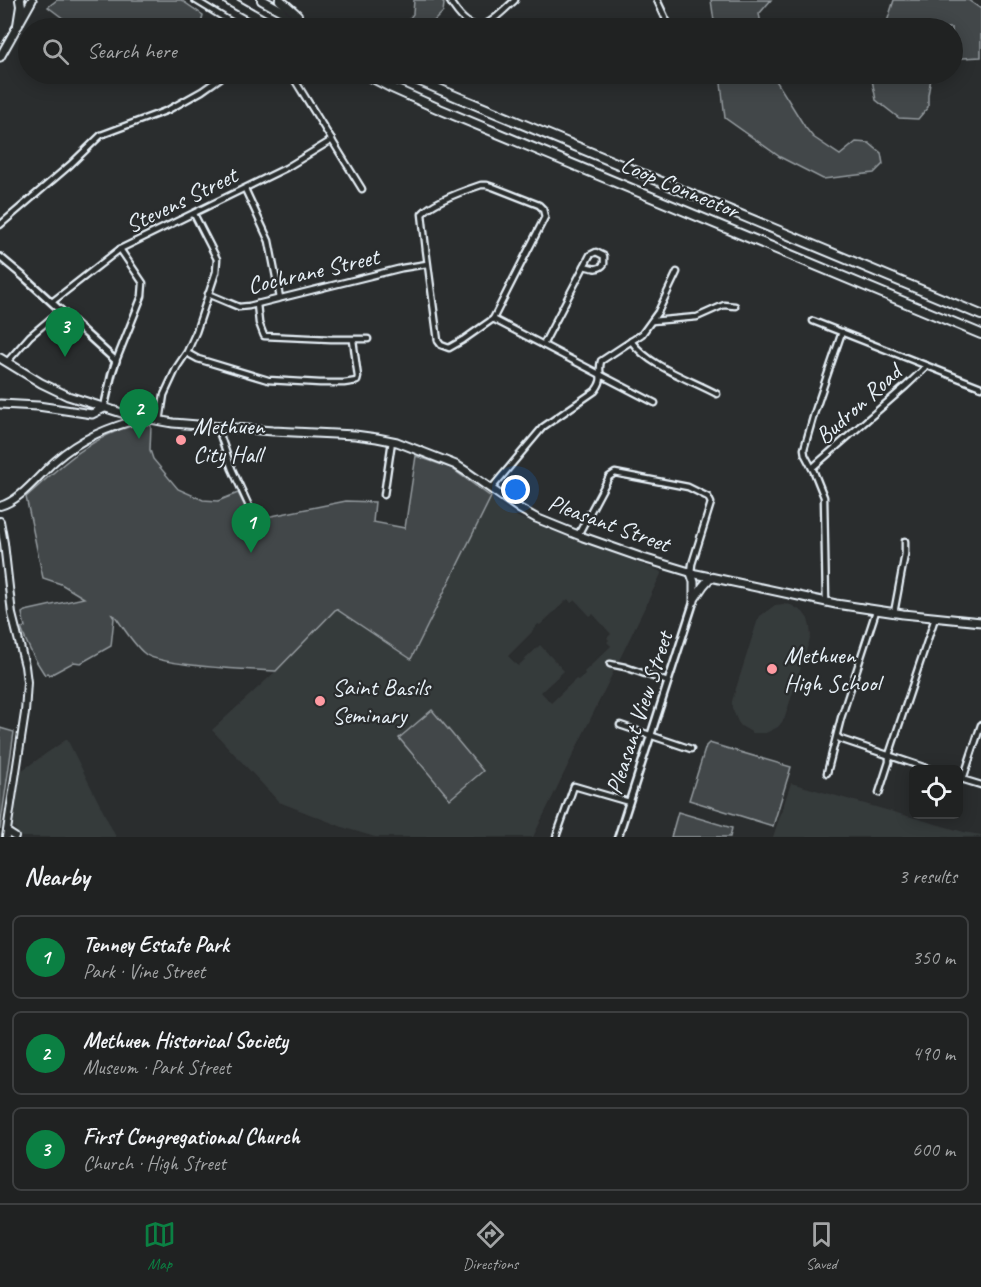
<!DOCTYPE html>
<html lang="en">
<head>
<meta charset="utf-8">
<style>
	:root { --surface:#202222; --page:#2d2f2f; --text:#f1f3f6; --muted:#a2a4a5; --line:#3d3f40; --accent:#0b8043 }
	body { margin:0; font-family:Caveat,sans-serif; background:var(--page); color:var(--text) }
	.controls { position:absolute; right:18px; bottom:18px; display:grid; overflow:hidden; border-radius:9px; box-shadow:0 3px 15px #0003 }
	.controls button { width:54px; height:54px; display:grid; place-items:center; padding:0; border:0; border-bottom:2px solid var(--line); background:var(--surface); color:var(--text); font:30px sans-serif }
	.you { position:absolute; left:516px; top:490px; width:21px; height:21px; margin:-15px; border:4px solid #fff; border-radius:50%; background:#1a73e8; box-shadow:0 0 0 9px #1a73e833 }
	.badge { display:grid; place-items:center; width:39px; height:39px; border-radius:50%; background:var(--accent); color:#fff; font-size:20px; font-weight:700 }
	.pin { position:absolute; translate:-50% -50px; filter:drop-shadow(0 2px 3px #0008) }
	.pin::after { content:''; position:absolute; top:32px; width:21px; height:18px; background:inherit; clip-path:polygon(0 0,100% 0,50% 100%) }
	.list { margin:0; padding:0; list-style:none }
	h2 { display:flex; justify-content:space-between; align-items:center; height:78px; margin:0; padding:0 24px; font-size:26px }
	h2 small { font-size:20px; font-weight:400; color:var(--muted) }
	.list li { display:grid; grid-template-columns:39px 1fr auto; gap:18px; align-items:center; box-sizing:border-box; height:84px; margin:0 12px 12px; padding:0 12px; border:2px solid var(--line); border-radius:9px }
	.list b { display:block; font-size:22px; white-space:nowrap }
	.list p { margin:0; font-size:20px; white-space:nowrap; color:var(--muted) }
	.list em { font-size:20px; font-style:normal; color:var(--muted) }
	.icon { flex:none; width:33px; height:33px; fill:none; stroke:currentColor; stroke-width:2; stroke-linecap:round; stroke-linejoin:round }
	.map { position:relative; flex:none; width:981px; height:837px; overflow:hidden }
	.search { position:absolute; background:var(--surface); box-shadow:0 3px 15px #0003; left:18px; right:18px; top:18px; height:66px; display:flex; align-items:center; gap:15px; box-sizing:border-box; padding:0 21px; border-radius:33px; color:var(--muted); font-size:22px }
	.sheet { height:366px; background:var(--surface) }
	nav { display:flex; justify-content:space-around; align-items:center; box-sizing:border-box; height:84px; border-top:2px solid var(--line); background:var(--surface); font-size:16px; color:var(--muted) }
	nav a { display:grid; justify-items:center; gap:3px }
	nav .on { color:var(--accent) }
	.map>svg:first-child { display:block }
</style>
</head>
<body>
<div class="map">
<svg width="981" height="837" viewBox="0 0 981 837">
	<rect width="100%" height="100%" fill="#2a2d2e"/>
	<filter id="ink" filterUnits="userSpaceOnUse"><feTurbulence type="fractalNoise" baseFrequency=".0167" numOctaves="2"/><feDisplacementMap in="SourceGraphic" scale="12" xChannelSelector="R" yChannelSelector="G"/><feConvolveMatrix kernelMatrix="1 2 1 2 8 2 1 2 1" color-interpolation-filters="sRGB"/></filter>
	<g filter="url(#ink)">
		<g fill="#363a3b" fill-rule="evenodd">
			<path d="M491,497l27,20 144,55 -129,265h-158l-30,-9 -66,-26 -67,-72 64,-59 61,-65 74,53zM568,599l3,4 4,-3 15,16 3,-2 18,20 -4,4 2,2 -2,2 4,4 -27,26 1,2 -7,6 -2,-1 -25,24 -10,-11 23,-21 -24,-26 -22,21 -10,-10 24,-24v-1l6,-7 2,1z"/>
			<path d="M783,604l8,1 12,7 5,7 2,8 1,9 -26,81 -3,5 -4,5 -12,6h-13l-12,-7 -3,-4 -6,-14v-7l25,-79 3,-6 7,-5 8,-6z"/>
			<path d="M67,739l49,98h-95l-8,-11 8,-55z"/>
			<path d="M791,783l173,49 17,3v2h-208z"/>
		</g>
		<g fill="#424648" stroke="#959ca0" stroke-width="1.5">
			<path d="M57,0h124l22,15 -3,13h-124l-28,-21z"/>
			<path d="M414,0h27l3,4 -1,8 -11,11 1,5h-31l11,-14z"/>
			<path d="M711,0h60l-12,14 3,14h-47z"/>
			<path d="M894,0h74l13,9v48l-18,1 -10,3 -1,-33h-67z"/>
			<path d="M720,74h52l33,53 8,10 27,18 16,-13 13,1 12,10 2,11 -9,9 -51,6 -43,-22 -55,-39z"/>
			<path d="M873,74h61l-3,4 -3,17v12l-10,12 -19,-1 -23,-18 -4,-20z"/>
			<path d="M135,425h16l-1,25 3,9 25,30 25,11 15,1 20,-8 14,27 94,-19 29,1 -2,20 32,6 11,-72 35,12 40,29 -80,162 -75,-50 -60,62c-23,-1 -119,-5 -132,-18 -10,-8 -21,-26 -29,-37l-3,-1 2,3 -3,28 -30,17 -7,-1 -24,13 -2,-2 -3,2c-10,-15 -18,-29 -24,-47l4,-1 -3,-14 3,-2 59,-13 -23,-14 -18,-6 -17,-81c32,-29 65,-61 109,-72z"/>
			<path d="M432,710l51,61 -33,28 -51,-61z"/>
			<path d="M0,728l14,4 -14,97z"/>
			<path d="M709,743l82,24 -18,59 -84,-26 17,-54z"/>
			<path d="M678,812l54,16 -2,9h-59z"/>
		</g>
		<g fill="none" stroke-linecap="round" stroke-linejoin="round">
			<g stroke="#e8f1f8" stroke-width="9">
				<g id="minor">
					<path d="M195,0l46,28"/>
					<path d="M449,0c25,41 37,27 66,0"/>
					<path d="M657,0l13,28"/>
					<path d="M291,74l71,115"/>
					<path d="M481,185h6l6,2 46,18 4,4 2,8 -52,102 -30,21 -14,8 -8,-3 -3,-4 -12,-91 -4,-36c10,-12 44,-24 59,-29z"/>
					<path d="M245,189l24,52 11,57"/>
					<path d="M0,225l70,-60 31,-30 67,-25 34,-19 24,-17"/>
					<path d="M208,294l31,13 10,-1 153,-38 25,-4"/>
					<path d="M52,302l68,-53 166,-81 46,-28"/>
					<path d="M257,304l2,19 5,13 67,3h37"/>
					<path d="M493,319l162,84"/>
					<path d="M652,321l45,-4 27,-12 11,1"/>
					<path d="M813,321l168,66"/>
					<path d="M631,341c19,26 58,38 86,53"/>
					<path d="M543,345l47,-90 6,-3 8,4v8c-5,7 -12,4 -20,2"/>
					<path d="M187,353l11,6 70,21 52,3h24l13,-2 1,-4 -5,-37"/>
					<path d="M116,361l26,-65 1,-13 -23,-34"/>
					<path d="M7,362l23,-26 31,-26"/>
					<path d="M160,421l4,-26 13,-28 10,-15 9,-20 20,-60 1,-13 -23,-45"/>
					<path d="M217,426l15,43 22,48"/>
					<path d="M812,468l94,-82 17,-16 3,-5"/>
					<path d="M491,489l52,-62 52,-36c11,-14 2,-16 6,-30l41,-27 16,-22 19,-40"/>
					<path d="M384,495l8,-54"/>
					<path d="M578,535l31,-58 6,-4 73,14 20,10 3,6 -19,61 -1,9"/>
					<path d="M826,602l-2,-105 -10,-25 -9,-17 -1,-6 10,-35 28,-82"/>
					<path d="M894,613l11,-59v-13"/>
					<path d="M610,664l15,3 43,15"/>
					<path d="M620,725l71,24"/>
					<path d="M838,737l2,2 92,31"/>
					<path d="M827,773l14,-55 35,-107"/>
					<path d="M958,778l23,7"/>
					<path d="M963,779l18,-54"/>
					<path d="M879,793l10,-31v-7l46,-137"/>
					<path d="M556,837l18,-51 55,16"/>
				</g>
			</g>
			<g stroke="#e8f1f8" stroke-width="10">
				<g id="tertiary">
					<path d="M0,257l24,20 92,84 -4,12 -8,35"/>
					<path d="M618,837l76,-236"/>
				</g>
			</g>
			<g stroke="#e8f1f8" stroke-width="10">
				<g id="secondary">
					<path d="M0,506c20,-5 39,-31 55,-45 26,-23 54,-34 88,-43"/>
					<path d="M0,521l4,22 8,71 13,52 2,16 -2,31 -19,124"/>
					<path d="M7,832l8,5"/>
				</g>
			</g>
			<g stroke="#e8f1f8" stroke-width="11">
				<g id="primary">
					<path d="M0,57l32,-57"/>
					<path d="M0,358l41,25 27,13 60,19 45,8 100,8 82,4 22,3 20,4 59,23 11,7 53,37 16,9 47,19 60,21 53,16 140,30 67,10 78,8"/>
					<path d="M0,404l38,2 54,8 12,-6"/>
					<path d="M691,573l3,9v19"/>
					<path d="M695,598l8,-12 7,-8"/>
				</g>
			</g>
			<g stroke="#e8f1f8" stroke-width="12">
				<g id="motorway">
					<path d="M228,0l49,28"/>
					<path d="M262,0l51,28"/>
					<path d="M280,0l17,15"/>
					<path d="M18,25l3,-19 -1,-6"/>
					<path d="M365,74l25,13 47,21 544,226"/>
					<path d="M404,74l51,22 526,219"/>
				</g>
			</g>
			<use href="#minor" stroke="#2a2d2e" stroke-width="4.5"/>
			<use href="#tertiary" stroke="#2a2d2e" stroke-width="5"/>
			<use href="#secondary" stroke="#2a2d2e" stroke-width="6"/>
			<use href="#primary" stroke="#2a2d2e" stroke-width="7"/>
			<use href="#motorway" stroke="#2a2d2e" stroke-width="8"/>
		</g>
	</g>
	<g fill="#ff9aa2" stroke="#2a2d2e" stroke-width="2">
		<circle cx="181" cy="440" r="6"/>
		<circle cx="772" cy="669" r="6"/>
		<circle cx="320" cy="701" r="6"/>
	</g>
	<g text-anchor="middle" dominant-baseline="central" stroke-width="4.5" stroke-linejoin="round" paint-order="stroke">
		<g font-size="24" fill="#e8f1f8" stroke="#2a2d2e">
			<text transform="translate(680 187) rotate(23)">Loop Connector</text>
			<text transform="translate(181 200) rotate(-26)">Stevens Street</text>
			<text transform="translate(313 271) rotate(-13)">Cochrane Street</text>
			<text transform="translate(858 404) rotate(-42)">Budron Road</text>
			<text transform="translate(609 523) rotate(20)">Pleasant Street</text>
			<text transform="translate(639 713) rotate(-72)">Pleasant View Street</text>
		</g>
		<g font-size="24" fill="#e8f1f8" stroke="#2a2d2e" text-anchor="start">
			<text x="193" y="426">Methuen<tspan x="193" dy="28">City Hall</tspan></text>
			<text x="784" y="655">Methuen<tspan x="784" dy="28">High School</tspan></text>
			<text x="332" y="687">Saint Basils<tspan x="332" dy="28">Seminary</tspan></text>
		</g>
	</g>
</svg>
<div class="controls">
<button><svg class="icon" aria-label="locate" viewBox="0 0 24 24"><circle cx="12" cy="12" r="6"/><path d="M12 2v4M12 18v4M2 12h4M18 12h4"/></svg></button>
</div>
<div class="you"></div>
<div class="pin badge" style="left:251px;top:553px">1</div>
<div class="pin badge" style="left:139px;top:439px">2</div>
<div class="pin badge" style="left:65px;top:357px">3</div>
<div class="search"><svg class="icon" aria-label="search" viewBox="0 0 24 24"><circle cx="10" cy="10" r="6"/><path d="M15 15l6 6"/></svg>Search here</div>
</div>
<section class="sheet">
<h2>Nearby<small>3 results</small></h2>
<ul class="list">
<li><span class="badge">1</span><div><b>Tenney Estate Park</b><p>Park · Vine Street</p></div><em>350 m</em></li>
<li><span class="badge">2</span><div><b>Methuen Historical Society</b><p>Museum · Park Street</p></div><em>490 m</em></li>
<li><span class="badge">3</span><div><b>First Congregational Church</b><p>Church · High Street</p></div><em>600 m</em></li>
</ul>
</section>
<nav>
<a class="on"><svg class="icon" aria-label="map" viewBox="0 0 24 24"><path d="M3 6l6-2 6 2 6-2v14l-6 2-6-2-6 2zM9 4v14M15 6v14"/></svg>Map</a>
<a><svg class="icon" aria-label="directions" viewBox="0 0 24 24"><path d="M12 3l9 9-9 9-9-9zM9 14v-3h6M13 9l2 2-2 2"/></svg>Directions</a>
<a><svg class="icon" aria-label="saved" viewBox="0 0 24 24"><path d="M7 4h10v16l-5-4-5 4z"/></svg>Saved</a>
</nav>
</body>
</html>
